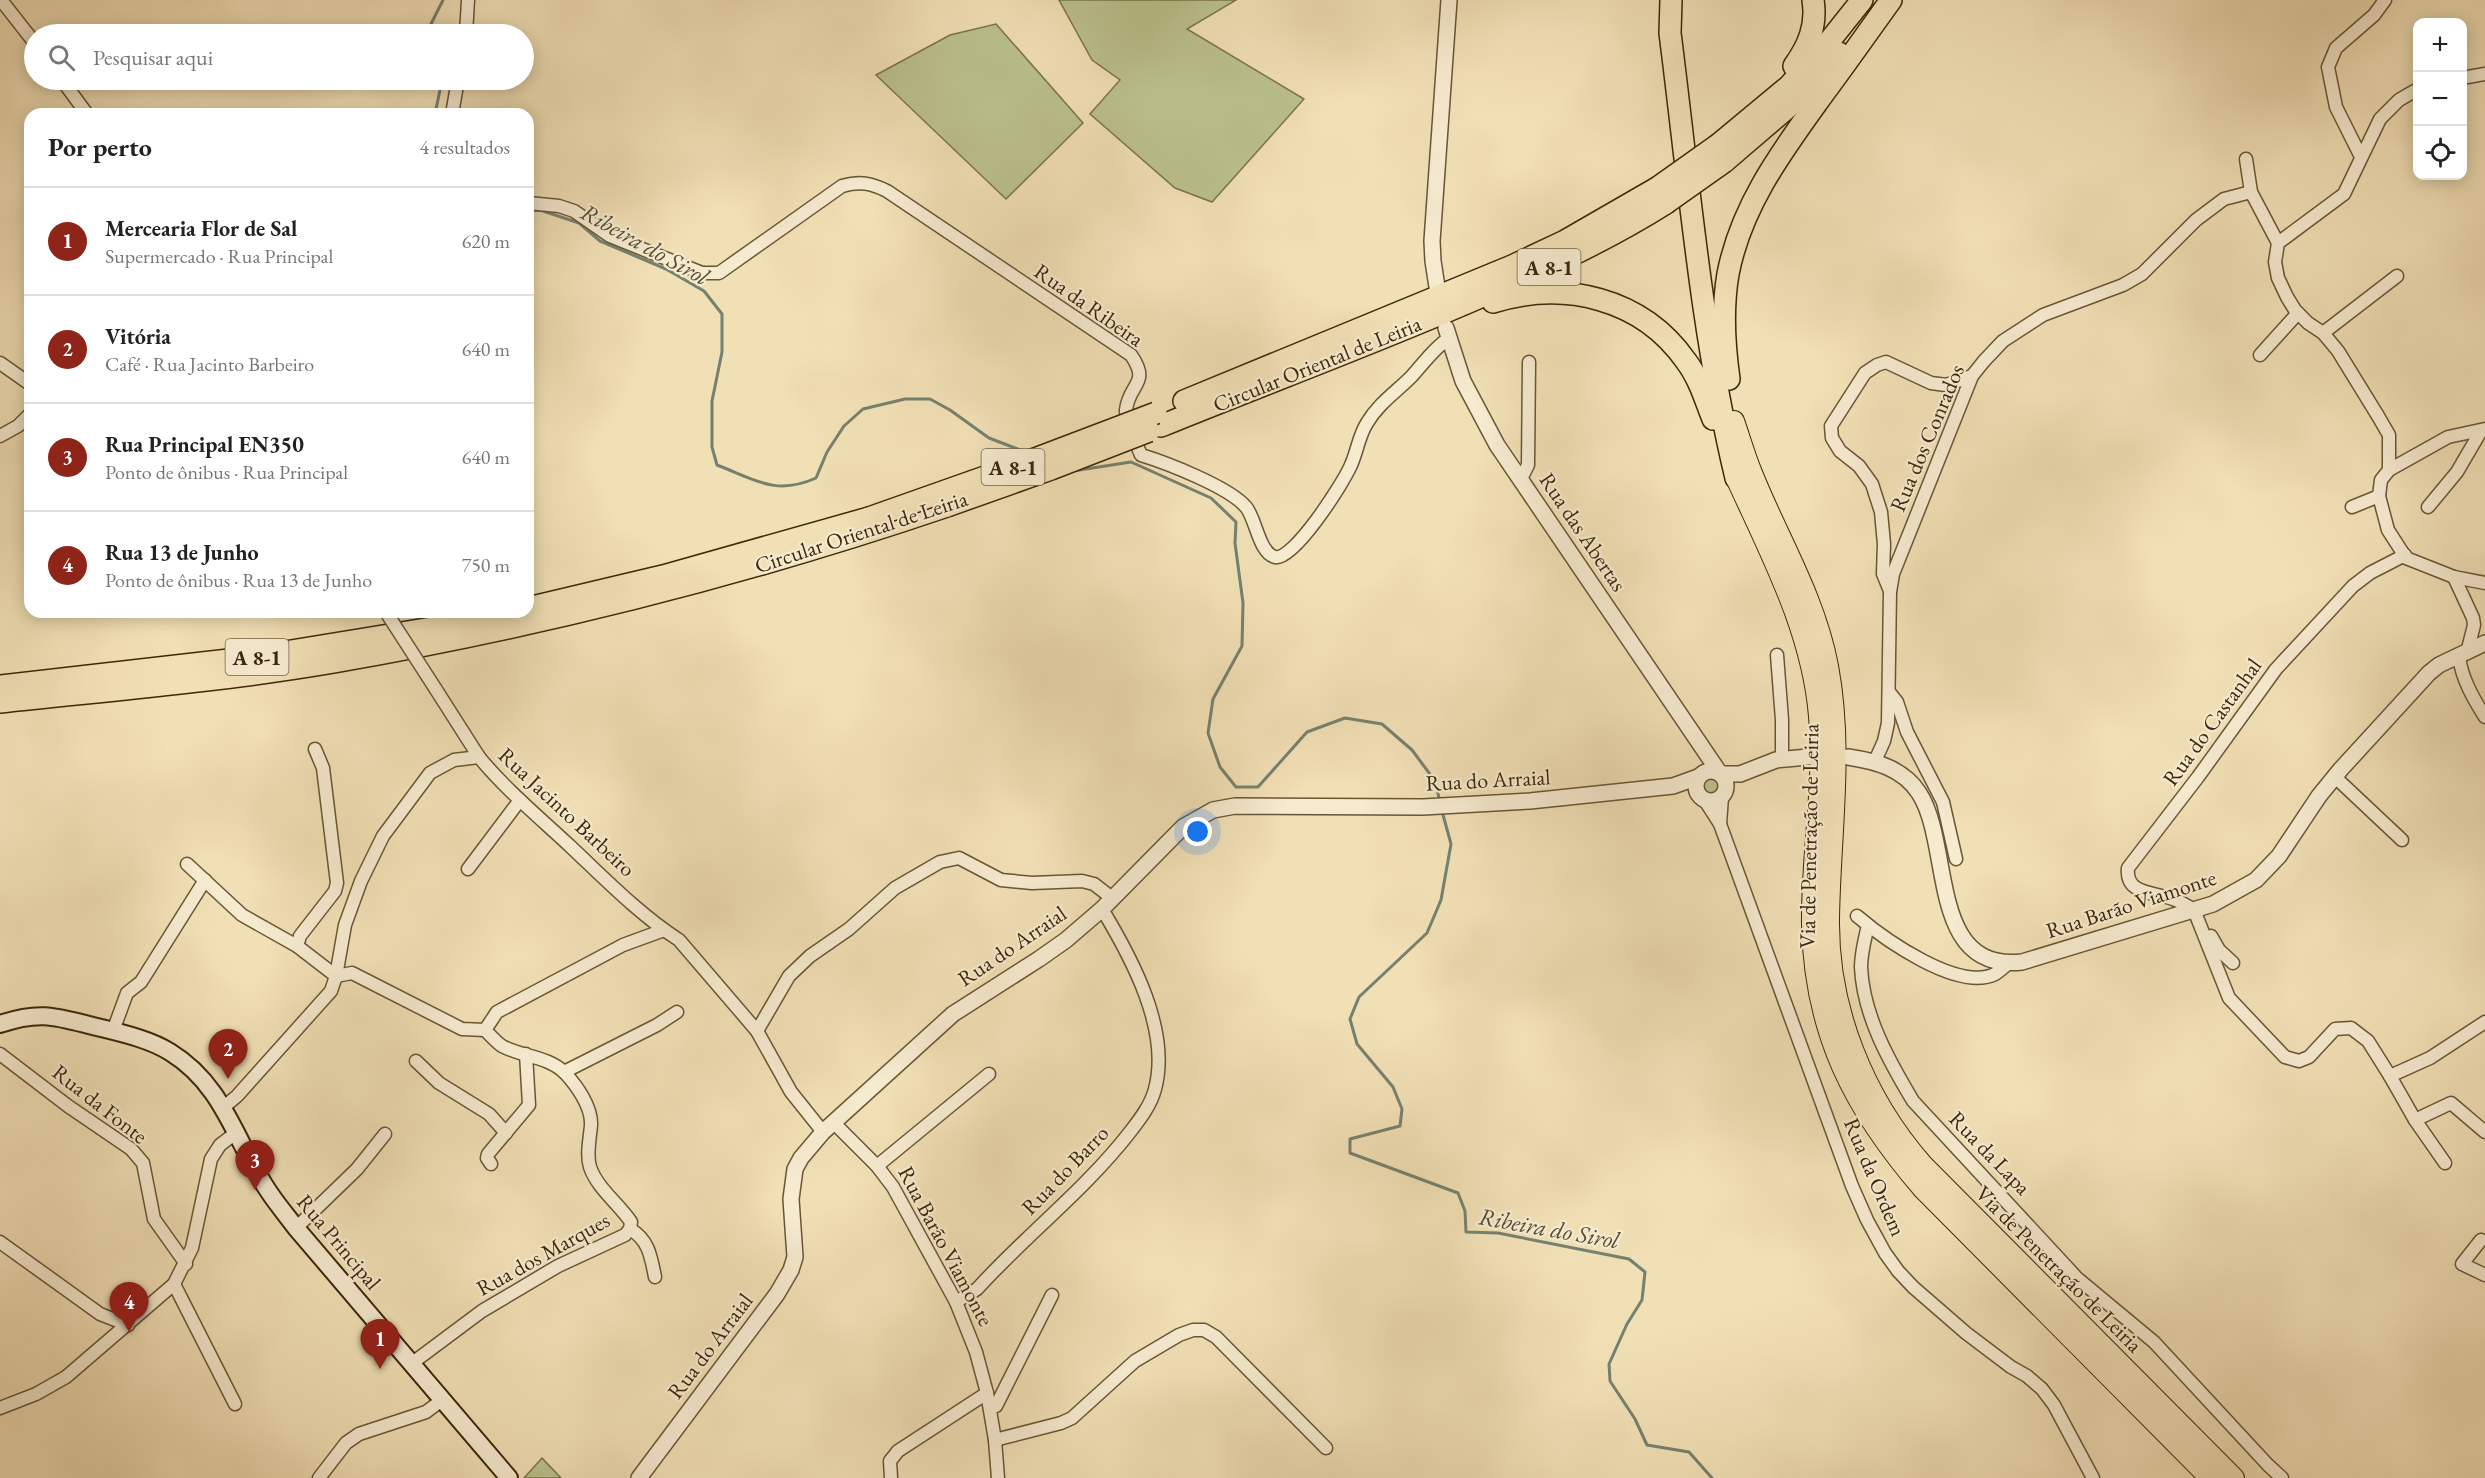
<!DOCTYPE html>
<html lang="pt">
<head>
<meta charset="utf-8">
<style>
	:root { --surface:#fff; --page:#f6f6f6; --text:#222; --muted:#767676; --line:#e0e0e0; --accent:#8f2418 }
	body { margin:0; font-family:"EB Garamond",serif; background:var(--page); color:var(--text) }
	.controls { position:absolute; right:18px; top:18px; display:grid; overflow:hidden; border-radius:12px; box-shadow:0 3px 15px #0003 }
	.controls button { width:54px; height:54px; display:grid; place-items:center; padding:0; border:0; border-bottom:2px solid var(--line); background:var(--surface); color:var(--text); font:30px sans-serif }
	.you { position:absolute; left:1198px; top:832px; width:21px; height:21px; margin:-15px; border:4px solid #fff; border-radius:50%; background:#1a73e8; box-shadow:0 0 0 9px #1a73e833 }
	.badge { display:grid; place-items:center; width:39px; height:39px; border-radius:50%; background:var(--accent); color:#fff; font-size:20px; font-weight:700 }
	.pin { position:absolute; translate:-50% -50px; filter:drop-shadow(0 2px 3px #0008) }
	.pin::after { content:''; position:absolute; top:32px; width:21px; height:18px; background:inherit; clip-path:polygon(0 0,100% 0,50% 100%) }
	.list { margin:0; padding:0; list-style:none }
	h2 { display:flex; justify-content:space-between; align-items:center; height:78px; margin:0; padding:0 24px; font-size:26px }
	h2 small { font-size:20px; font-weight:400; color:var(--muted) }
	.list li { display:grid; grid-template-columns:39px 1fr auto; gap:18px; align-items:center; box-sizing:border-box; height:108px; padding:0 24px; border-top:2px solid var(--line) }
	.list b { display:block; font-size:22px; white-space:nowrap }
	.list p { margin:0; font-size:20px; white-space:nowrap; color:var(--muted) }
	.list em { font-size:20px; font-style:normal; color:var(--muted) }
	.icon { flex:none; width:33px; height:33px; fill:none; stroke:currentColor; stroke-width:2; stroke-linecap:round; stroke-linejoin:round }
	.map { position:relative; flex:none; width:2485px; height:1478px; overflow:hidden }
	.search { position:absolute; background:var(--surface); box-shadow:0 3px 15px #0003; left:24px; top:24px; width:510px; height:66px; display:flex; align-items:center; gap:15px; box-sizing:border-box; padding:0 21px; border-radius:33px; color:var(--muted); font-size:22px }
	.panel { position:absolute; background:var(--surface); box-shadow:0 3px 15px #0003; left:24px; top:108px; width:510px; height:510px; border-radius:18px }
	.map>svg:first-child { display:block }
</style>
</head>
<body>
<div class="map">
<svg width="2485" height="1478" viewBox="0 0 2485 1478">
	<rect width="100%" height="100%" fill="#f1dfb5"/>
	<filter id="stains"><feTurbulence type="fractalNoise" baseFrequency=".00333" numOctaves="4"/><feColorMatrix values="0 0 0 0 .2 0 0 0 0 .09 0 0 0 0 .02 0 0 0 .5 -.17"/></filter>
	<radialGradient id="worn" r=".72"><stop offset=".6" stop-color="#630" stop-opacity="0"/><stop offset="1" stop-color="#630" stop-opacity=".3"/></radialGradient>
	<g fill="#bbc18c" stroke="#7b744b" stroke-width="1.5">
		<path d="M1059,0h177l-49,29 117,70 -92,103 -37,-14 -85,-74 30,-34 -28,-20z"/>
		<path d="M996,24l87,99 -77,76 -130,-124 74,-40z"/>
		<circle cx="1711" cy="786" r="9"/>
		<path d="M542,1458l19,20h-37z"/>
	</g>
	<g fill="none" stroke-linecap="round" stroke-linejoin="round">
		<g stroke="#758170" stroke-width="3">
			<path d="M439,34l-8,-10 12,-24"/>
			<path d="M435,114l7,-34"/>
			<path d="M528,211l12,-1 39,13 21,18 66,28 38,22 18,23v38l-10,49v46l5,18c39,15 59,31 99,13l11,-26 17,-26 19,-17 42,-10h25l20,11 39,28 39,15"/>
			<path d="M1073,471l58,-9 80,36 25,24 -1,21 8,60 -1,43 -29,53 -5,34 12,34 16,20h22l49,-55 38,-14 37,6 30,26 23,31 5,21"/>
			<path d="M1442,811l9,33 -10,56 -14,33 -68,64 -9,22 7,25 36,43 9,22 -2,17 -50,13v14l108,40 7,18 1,21 32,1 131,26 16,13 -3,28 -15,24 -18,40 1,17 25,38 12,26 42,7 23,26"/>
		</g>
		<g stroke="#685635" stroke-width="15">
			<g id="minor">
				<path d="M1,0l33,42"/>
				<path d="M466,34l2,-34"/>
				<path d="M2462,78l23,-4"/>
				<path d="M62,80l25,34"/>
				<path d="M2418,89l-19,11 -19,19 -36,75 -66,49 -3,19 3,16 9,19 8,13 13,13 15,10 15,18 40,65 11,19v35l-8,10 -2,16 9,34 18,28 48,19 31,6"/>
				<path d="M452,114l6,-34"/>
				<path d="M2361,157l-25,-50 -8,-40 8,-19 38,-33 11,-15"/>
				<path d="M2246,159l5,33"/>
				<path d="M528,203l31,3 15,5 36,25 92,37h17l123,-87c18,-5 29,-3 45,5l244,164c20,29 -2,28 -5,55 -1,10 11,35 15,45 26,8 88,32 105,52 10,12 13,46 29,50 18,5 69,-75 76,-92 6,-13 8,-30 16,-42 11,-19 29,-31 44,-46 13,-14 22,-28 38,-39"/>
				<path d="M2323,333l74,-57"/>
				<path d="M2260,355l38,-42"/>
				<path d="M0,363l30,21"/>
				<path d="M0,436l18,-10 12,-12"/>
				<path d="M2389,470l59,-33 37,-8"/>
				<path d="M1521,479l7,-14 1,-103"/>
				<path d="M2352,507l27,-11"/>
				<path d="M2428,507l29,-35 24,-41"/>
				<path d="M2454,577l19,41 1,7 -7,28"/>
				<path d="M1890,591l-7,-17 1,-30 -3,-32 -9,-28 -13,-18 -19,-15 -8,-13 -1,-12 34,-53 12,-8 9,-3 45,21 15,2 26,-9"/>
				<path d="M1777,655l5,65v39"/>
				<path d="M2459,657c3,22 14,41 26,60"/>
				<path d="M435,688l44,69"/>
				<path d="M1889,692l8,10 10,30 36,70 13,57"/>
				<path d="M1875,761l9,-20 4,-18 2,-131 3,-18 79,-198 12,-15 19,-20 40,-26 80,-30 19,-11 54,-54 28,-21 27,-7 27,51"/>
				<path d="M2335,777l67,63"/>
				<path d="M1704,799l16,25 132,362 15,34 18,33 13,18 15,16 53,46 45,34 16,9 15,13 12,16 39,73"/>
				<path d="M1720,824l2,-27"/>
				<path d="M187,864l55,51 55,31 39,30 16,-3 110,56 23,1"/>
				<path d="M468,869l52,-69"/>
				<path d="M1857,916c27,23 101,76 138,58 5,-3 10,-8 14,-11"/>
				<path d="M1868,925c-3,14 -7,28 -7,42 2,48 28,94 52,134l164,177 77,64 114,123 14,13"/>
				<path d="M2211,936l8,14 14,13"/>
				<path d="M297,946l3,-10 35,-45 2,-8 -14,-115 -8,-19"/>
				<path d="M2485,1022l-55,36 -40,18 25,44 36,-17 34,29"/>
				<path d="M113,1031l14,-38 14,-11 64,-102"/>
				<path d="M757,1031l32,-55 21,-20 39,-27 46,-41 45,-26 19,-4 42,22 31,3 50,-2 12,3 18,14"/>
				<path d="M0,1054l68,52 63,43 12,14 11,56 32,45"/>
				<path d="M416,1061l23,22 50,31 17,19"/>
				<path d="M564,1072l93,-47 20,-13"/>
				<path d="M2390,1076l-22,-35 -17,-13 -16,1 -26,28 -10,4 -14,-4 -56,-59 -35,-88c-7,-4 -14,-9 -21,-11 -19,-7 -48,-4 -45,-31l70,-91 78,-108 77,-83 17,-13 35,-18"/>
				<path d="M224,1107l13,-11 94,-105 5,-15 9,-51 16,-44 22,-45 47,-63 24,-13 25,-3c27,33 61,61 92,90 34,32 69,68 108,93l78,91 34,61 32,40"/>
				<path d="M2415,1120l30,43"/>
				<path d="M834,1123l43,43 16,21 63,115 20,50 11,41 8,47 3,38"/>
				<path d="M491,1164l-4,-6 1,-4 41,-49 -3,-51"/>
				<path d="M877,1166l112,-92"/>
				<path d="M296,1228l61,-59 28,-35"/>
				<path d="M630,1229c19,11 21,28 25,48"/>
				<path d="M2481,1240l-19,24 23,11"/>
				<path d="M0,1242l100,72 28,11"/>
				<path d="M174,1284l61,120"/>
				<path d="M956,1302l21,-13c49,-54 108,-99 153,-157 10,-13 21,-27 25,-43 16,-59 -24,-132 -53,-180"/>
				<path d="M411,1364l71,-53 76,-45 67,-31 5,-6 1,-7c-12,-18 -34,-34 -41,-55 -4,-13 0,-28 1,-42 1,-18 -14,-39 -26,-52 -17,-17 -43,-16 -63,-27 -6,-4 -12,-11 -17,-16l12,-18 126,-67 41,-15"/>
				<path d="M0,1408l36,-14 30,-17 108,-93 18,-36 19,-89 9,-14 17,-13"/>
				<path d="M990,1408l6,-2 56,-111"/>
				<path d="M995,1440l66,-17 11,-5 63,-57 44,-26 14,-5h11l12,7 110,111"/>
				<path d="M319,1478l27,-35 13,-9 67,-22 16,-12"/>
				<path d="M891,1478l-1,-17 8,-10 89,-58"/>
			</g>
		</g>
		<g stroke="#685635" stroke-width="18">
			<g id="tertiary">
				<path d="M1437,287l-4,-26 -1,-20 17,-241"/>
				<path d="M1446,328l17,53 34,64 222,327"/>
				<path d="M1848,757c27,4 55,11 71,36 34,52 8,179 103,169l191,-58 43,-24 23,-24 40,-60 22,-27 88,-96 10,-8 46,-22"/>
				<circle cx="1711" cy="786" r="15"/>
				<path d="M1722,774h18l36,-14 32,-3"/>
				<path d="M639,1478l138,-184 14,-24 4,-13 -4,-58 4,-30 6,-11 22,-26 130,-118 86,-55 27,-19 36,-31 81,-82 30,-17 22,-4 188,1 107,-6 143,-15 25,-9"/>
			</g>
		</g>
		<g stroke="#3b280a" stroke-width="20">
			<path id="secondary" d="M0,1024c41,-14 57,-7 97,3 24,6 52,12 73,25 55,34 65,90 99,140 8,12 18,24 27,36l213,250"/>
		</g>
		<g stroke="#3b280a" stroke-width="22">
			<g id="trunk">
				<path d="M1734,421c6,17 11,35 18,52 26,65 63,124 76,193 16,85 2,169 1,254 -1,89 35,178 94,245l311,313"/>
				<path d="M1736,478c35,77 76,153 83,238 6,70 -8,139 -7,208 2,109 42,185 111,265l287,289"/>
			</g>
		</g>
		<g stroke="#3b280a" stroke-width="24">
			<g id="motorway">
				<path d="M1671,0l-1,33c19,149 31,299 66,445"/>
				<path d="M1794,66c15,-21 23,-41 19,-66"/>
				<path d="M1719,144l70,-58 42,-47 31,-39"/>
				<path d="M1724,162l63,-54 52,-55"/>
				<path d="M1493,302c71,-22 149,-4 193,59 13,17 19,38 27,58"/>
				<path d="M1729,379c-5,-35 -7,-70 -1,-105 13,-68 54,-123 93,-177 24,-32 47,-65 70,-97"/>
				<path d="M1184,401l328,-135 53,-25 92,-53"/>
				<path d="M1161,426c103,-42 208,-81 310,-125 67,-29 133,-59 195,-98"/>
				<path d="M528,608l135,-32 206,-58"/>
				<path d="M0,686l255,-29 195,-32 61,-13"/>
				<path d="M0,702c111,-12 223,-21 334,-40 208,-36 413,-88 613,-156"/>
			</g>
		</g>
		<use href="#minor" stroke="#f6eacf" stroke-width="12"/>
		<use href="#tertiary" stroke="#f6eacf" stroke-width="15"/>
		<use href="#secondary" stroke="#f6eacf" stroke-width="16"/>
		<use href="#trunk" stroke="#f1dfb5" stroke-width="20"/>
		<use href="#motorway" stroke="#f1dfb5" stroke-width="21"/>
		<g stroke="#685635" stroke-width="15" stroke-linecap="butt">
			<path id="minor-bridge" d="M386,612l49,76"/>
		</g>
		<g stroke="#3b280a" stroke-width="24" stroke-linecap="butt">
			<g id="motorway-bridge">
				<path d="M1657,188l62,-44"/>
				<path d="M1666,203l58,-41"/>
				<path d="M947,506l104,-37 98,-38"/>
				<path d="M869,518l150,-53 137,-52"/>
			</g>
		</g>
		<use href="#minor-bridge" stroke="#f6eacf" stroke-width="12"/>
		<use href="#motorway-bridge" stroke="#f1dfb5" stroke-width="21"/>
	</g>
	<g text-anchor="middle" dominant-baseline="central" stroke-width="4.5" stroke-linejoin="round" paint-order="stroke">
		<g fill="#f6eacf" stroke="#736245" stroke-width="1.5">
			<rect x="1517.5" y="249" width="63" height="36" rx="4.5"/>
			<rect x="981.5" y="449" width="63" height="36" rx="4.5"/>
			<rect x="225.5" y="639" width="63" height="36" rx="4.5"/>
		</g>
		<g font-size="21" font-weight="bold" fill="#3b280a">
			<text x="1549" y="267">A 8-1</text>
			<text x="1013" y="467">A 8-1</text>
			<text x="257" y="657">A 8-1</text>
		</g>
		<g font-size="22" fill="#3b280a" stroke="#f6eacf">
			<text transform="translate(1089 305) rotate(35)">Rua da Ribeira</text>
			<text transform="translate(1317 364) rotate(-22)">Circular Oriental de Leiria</text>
			<text transform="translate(1927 438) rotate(-67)">Rua dos Conrados</text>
			<text transform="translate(861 532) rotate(-18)">Circular Oriental de Leiria</text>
			<text transform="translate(1583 532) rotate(56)">Rua das Abertas</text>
			<text transform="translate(2212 722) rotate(-54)">Rua do Castanhal</text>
			<text transform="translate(1488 780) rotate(-3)">Rua do Arraial</text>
			<text transform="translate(567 812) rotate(43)">Rua Jacinto Barbeiro</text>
			<text transform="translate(1809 836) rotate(-89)">Via de Penetração de Leiria</text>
			<text transform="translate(2131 904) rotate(-18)">Rua Barão Viamonte</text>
			<text transform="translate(1012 946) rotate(-34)">Rua do Arraial</text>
			<text transform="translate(100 1104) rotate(38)">Rua da Fonte</text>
			<text transform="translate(1990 1153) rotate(46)">Rua da Lapa</text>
			<text transform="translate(1065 1170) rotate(-46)">Rua do Barro</text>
			<text transform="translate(1875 1177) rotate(67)">Rua da Ordem</text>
			<text transform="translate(339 1242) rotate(50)">Rua Principal</text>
			<text transform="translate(946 1246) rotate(62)">Rua Barão Viamonte</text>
			<text transform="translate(543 1254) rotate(-29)">Rua dos Marques</text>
			<text transform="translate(2059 1269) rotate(45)">Via de Penetração de Leiria</text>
			<text transform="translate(710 1346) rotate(-53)">Rua do Arraial</text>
		</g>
		<g font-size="24" font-style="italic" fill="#534d34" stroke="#f6eacf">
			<text transform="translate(645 244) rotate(29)">Ribeira do Sirol</text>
			<text transform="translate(1549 1228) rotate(10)">Ribeira do Sirol</text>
		</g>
	</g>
	<rect width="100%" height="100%" filter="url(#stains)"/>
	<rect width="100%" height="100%" fill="url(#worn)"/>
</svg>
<div class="controls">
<button>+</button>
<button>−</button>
<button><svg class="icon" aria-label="locate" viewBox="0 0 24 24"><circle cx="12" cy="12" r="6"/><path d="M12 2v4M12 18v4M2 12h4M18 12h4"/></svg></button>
</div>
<div class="you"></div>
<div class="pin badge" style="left:380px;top:1369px">1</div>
<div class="pin badge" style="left:228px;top:1079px">2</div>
<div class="pin badge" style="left:255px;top:1190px">3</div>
<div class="pin badge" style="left:129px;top:1332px">4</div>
<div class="search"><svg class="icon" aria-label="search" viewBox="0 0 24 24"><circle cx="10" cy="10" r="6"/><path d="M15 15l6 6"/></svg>Pesquisar aqui</div>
<section class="panel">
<h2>Por perto<small>4 resultados</small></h2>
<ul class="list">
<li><span class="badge">1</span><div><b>Mercearia Flor de Sal</b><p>Supermercado · Rua Principal</p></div><em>620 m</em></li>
<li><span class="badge">2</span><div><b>Vitória</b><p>Café · Rua Jacinto Barbeiro</p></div><em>640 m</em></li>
<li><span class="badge">3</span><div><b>Rua Principal EN350</b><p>Ponto de ônibus · Rua Principal</p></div><em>640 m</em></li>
<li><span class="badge">4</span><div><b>Rua 13 de Junho</b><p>Ponto de ônibus · Rua 13 de Junho</p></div><em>750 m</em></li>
</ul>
</section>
</div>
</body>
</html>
